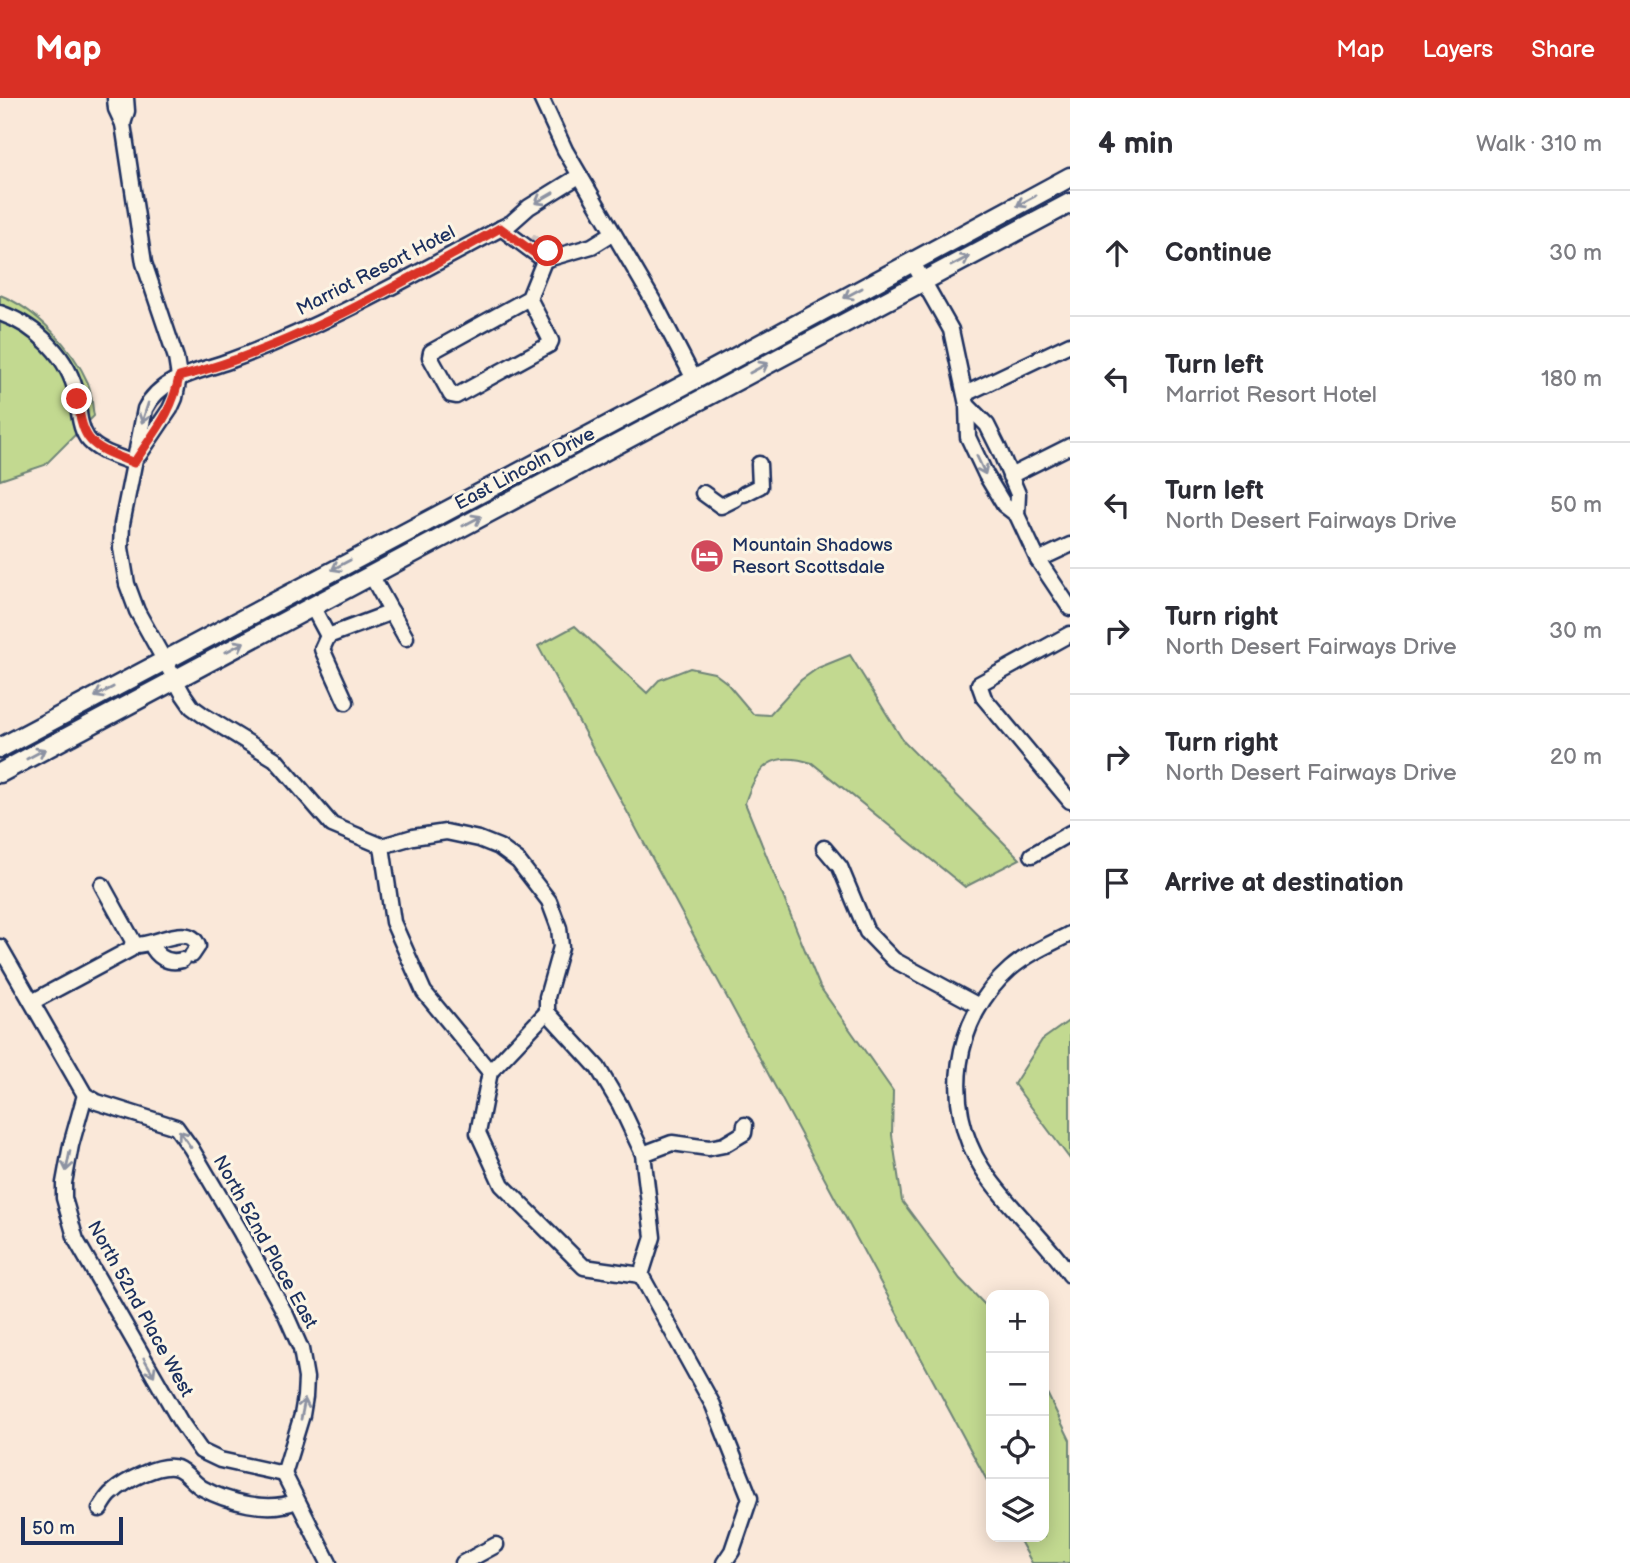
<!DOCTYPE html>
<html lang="en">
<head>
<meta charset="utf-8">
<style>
	:root { --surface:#fff; --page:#f7f7f7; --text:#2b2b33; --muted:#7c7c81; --line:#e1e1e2; --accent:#d93025 }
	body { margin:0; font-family:"Balsamiq Sans",sans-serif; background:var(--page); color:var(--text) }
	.controls { position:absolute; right:21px; bottom:21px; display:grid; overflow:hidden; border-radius:14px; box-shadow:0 4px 18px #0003 }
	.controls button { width:63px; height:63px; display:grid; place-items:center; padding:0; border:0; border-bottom:2px solid var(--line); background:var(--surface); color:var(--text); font:35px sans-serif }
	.scale { position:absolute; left:21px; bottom:18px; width:102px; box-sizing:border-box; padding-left:7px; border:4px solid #1b2f5e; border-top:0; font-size:19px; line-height:24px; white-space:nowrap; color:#1b2f5e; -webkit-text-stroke:5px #fcf5e5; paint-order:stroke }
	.stop { position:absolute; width:21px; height:21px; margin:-16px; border:5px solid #d93025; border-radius:50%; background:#fff }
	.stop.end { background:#d93025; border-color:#fff; box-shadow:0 2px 7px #0008 }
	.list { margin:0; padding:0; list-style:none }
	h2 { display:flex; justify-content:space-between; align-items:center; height:91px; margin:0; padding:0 28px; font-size:30px }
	h2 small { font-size:23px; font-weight:400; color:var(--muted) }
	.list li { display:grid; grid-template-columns:46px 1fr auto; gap:21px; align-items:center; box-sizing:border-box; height:126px; padding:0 28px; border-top:2px solid var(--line) }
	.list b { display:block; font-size:26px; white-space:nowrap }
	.list p { margin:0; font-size:23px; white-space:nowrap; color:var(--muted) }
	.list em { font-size:23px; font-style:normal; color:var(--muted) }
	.icon { flex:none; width:38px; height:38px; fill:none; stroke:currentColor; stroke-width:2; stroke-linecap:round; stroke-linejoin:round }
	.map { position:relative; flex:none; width:1070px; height:1465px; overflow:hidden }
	header { display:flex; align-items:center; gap:42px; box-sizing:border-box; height:98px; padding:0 35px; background:var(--accent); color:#fff }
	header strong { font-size:33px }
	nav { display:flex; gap:38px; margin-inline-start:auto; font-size:24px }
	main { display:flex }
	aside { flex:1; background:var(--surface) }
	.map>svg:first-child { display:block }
</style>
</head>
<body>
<header>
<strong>Map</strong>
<nav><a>Map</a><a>Layers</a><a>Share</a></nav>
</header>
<main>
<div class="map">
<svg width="1070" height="1465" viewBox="0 0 1070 1465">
	<rect width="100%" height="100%" fill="#fae8d9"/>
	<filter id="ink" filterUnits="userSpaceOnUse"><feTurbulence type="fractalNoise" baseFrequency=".0143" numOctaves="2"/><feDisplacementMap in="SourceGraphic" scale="14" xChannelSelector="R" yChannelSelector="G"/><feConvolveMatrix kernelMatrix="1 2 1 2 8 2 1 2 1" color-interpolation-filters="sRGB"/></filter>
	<g filter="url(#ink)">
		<g fill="#c2d990" stroke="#6e8477" stroke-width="2">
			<path d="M0,197c36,14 73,53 88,88 4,10 4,23 6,33l-49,49 -45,15z"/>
			<path d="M575,528l72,67 12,-13 31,-12 24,5 12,9 27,32 16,1 32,-35 17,-12 32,-13 54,87 116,117 -55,28 -153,-124c-40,-13 -55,3 -67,40l75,184 73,104 -1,44 10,66 58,78 31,32v177l-453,-842z"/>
			<path d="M1070,922v139l-56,-75 28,-44z"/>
			<path d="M1044,1289l26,53v123h-38l-14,-26h26z"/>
		</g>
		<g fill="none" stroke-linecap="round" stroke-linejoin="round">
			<path stroke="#cdc3c0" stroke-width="14" stroke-dasharray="14 7" stroke-linecap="butt" d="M530,142l9,6"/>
			<g stroke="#1b2f5e" stroke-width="19">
				<g id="minor">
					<path d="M115,0l1,11 7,15 21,139 32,95 3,19 -4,21 -5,11 -31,46"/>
					<path d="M541,0l24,52 90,154 39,75"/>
					<path d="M123,26l4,-13 -1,-13"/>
					<path d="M579,78l-50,31 -18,16c-93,49 -183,102 -282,138 -31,11 -68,16 -84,48l-23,115 -1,24 6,36 10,27 46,83 9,13 11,8 72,44 57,66 50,21 31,-9 33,-5 33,7 20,8 19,14 31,40 10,27 2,19 -14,50v15l51,56 22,37 23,49 10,83 -12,38 72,130 37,93 -18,53 -8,12"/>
					<path d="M501,130l43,32 48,-14 21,-13"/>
					<path d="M912,163l39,69 16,75 1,32 18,38 18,30 13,10 21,45 32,48"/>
					<path d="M529,200l-98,54 -1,5 21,38 5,1 93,-51 2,-4 -22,-43 19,-47"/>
					<path d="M0,215c37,13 69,44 77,83 2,14 2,30 10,42 10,14 32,19 47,25"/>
					<path d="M965,296l105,-50"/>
					<path d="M967,307l20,20 12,24 19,45 -1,21"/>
					<path d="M1010,378l60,-30"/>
					<path d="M703,395l18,13 14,-7"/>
					<path d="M744,396l16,-8 -1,-22"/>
					<path d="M1038,462l32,-15"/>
					<path d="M371,477l35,63"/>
					<path d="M312,508l16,30 64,-24"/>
					<path d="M1070,536l-91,50 5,14 86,103"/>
					<path d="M328,538l-6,13 24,53"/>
					<path d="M382,748l11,76 31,70 66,80 -12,61 24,52 82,82 57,8"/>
					<path d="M824,750l16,19 27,65 27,28 85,46"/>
					<path d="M1032,757l38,-22"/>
					<path d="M1070,836c-20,10 -43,20 -60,35 -57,50 -68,136 -28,199 25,39 62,69 88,107"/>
					<path d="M151,846c6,13 17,20 31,16"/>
					<path d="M132,847c20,3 57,-24 66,1l-6,9"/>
					<path d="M0,849l85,148 12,7 79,25 15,21 49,83 46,84 15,34 5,29 -1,19 -3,18 -18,59"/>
					<path d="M32,904l99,-53 2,-8 -31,-56"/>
					<path d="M490,974l57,-60"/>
					<path d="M85,997l-14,50 -7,38v15l12,42 104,181 21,30 19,9 64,14"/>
					<path d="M643,1056l29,-11 37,5 15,-3 20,-12 1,-8"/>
					<path d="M284,1376l45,89"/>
					<path d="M100,1411c4,-6 7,-13 13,-17 12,-11 48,-30 64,-24 10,4 16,15 25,20 25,14 68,25 94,13"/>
					<path d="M463,1465l33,-18"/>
				</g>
			</g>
			<g stroke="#1b2f5e" stroke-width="23">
				<g id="major">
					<path d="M0,650l703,-373 367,-198"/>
					<path d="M0,675l1070,-570"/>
				</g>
			</g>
			<use href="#minor" stroke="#fcf5e5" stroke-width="14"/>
			<use href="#major" stroke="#fcf5e5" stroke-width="18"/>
		</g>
		<defs><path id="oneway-shaft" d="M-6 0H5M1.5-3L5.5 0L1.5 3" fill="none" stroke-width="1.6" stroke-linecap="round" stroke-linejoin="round" transform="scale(1.75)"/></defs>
		<g stroke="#8c92a2">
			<use href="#oneway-shaft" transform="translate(544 100) rotate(150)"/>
			<use href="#oneway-shaft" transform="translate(1026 103) rotate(152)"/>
			<use href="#oneway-shaft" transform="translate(960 163) rotate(-28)"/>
			<use href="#oneway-shaft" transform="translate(853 195) rotate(151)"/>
			<use href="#oneway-shaft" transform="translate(759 270) rotate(-28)"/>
			<use href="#oneway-shaft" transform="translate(145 315) rotate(108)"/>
			<use href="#oneway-shaft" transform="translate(981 367) rotate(65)"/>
			<use href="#oneway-shaft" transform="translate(472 423) rotate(-28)"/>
			<use href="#oneway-shaft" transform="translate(341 467) rotate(152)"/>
			<use href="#oneway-shaft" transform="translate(235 549) rotate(-28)"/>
			<use href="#oneway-shaft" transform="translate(104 594) rotate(152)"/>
			<use href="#oneway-shaft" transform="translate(36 656) rotate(-28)"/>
			<use href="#oneway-shaft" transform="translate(185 1041) rotate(-125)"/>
			<use href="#oneway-shaft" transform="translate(68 1063) rotate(101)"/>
			<use href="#oneway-shaft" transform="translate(149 1269) rotate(60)"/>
			<use href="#oneway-shaft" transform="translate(303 1311) rotate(-79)"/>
		</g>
	</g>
	<g fill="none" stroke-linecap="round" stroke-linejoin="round" filter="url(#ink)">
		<path stroke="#d93025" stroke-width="9" d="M77,301c7,47 15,47 57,64 20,-31 38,-49 45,-86 111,-28 221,-93 321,-149l44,32 4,-9"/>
	</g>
	<defs>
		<g id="hotel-disc" transform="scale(1.75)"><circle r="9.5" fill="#d1495b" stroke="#fcf5e5"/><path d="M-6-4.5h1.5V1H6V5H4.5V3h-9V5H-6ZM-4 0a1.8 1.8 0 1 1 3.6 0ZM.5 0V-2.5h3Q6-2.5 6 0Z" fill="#fff"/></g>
	</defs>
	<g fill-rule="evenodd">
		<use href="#hotel-disc" x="707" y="458"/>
	</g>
	<g text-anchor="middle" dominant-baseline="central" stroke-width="6" stroke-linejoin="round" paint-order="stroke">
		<g font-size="19" fill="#1b2f5e" stroke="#fcf5e5">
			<text transform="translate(376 173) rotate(-27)">Marriot Resort Hotel</text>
			<text transform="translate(525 371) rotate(-28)">East Lincoln Drive</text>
			<text transform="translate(265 1144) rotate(61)">North 52nd Place East</text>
			<text transform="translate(140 1211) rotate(61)">North 52nd Place West</text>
		</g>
		<g font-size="19" fill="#1b2f5e" stroke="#fcf5e5" text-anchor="start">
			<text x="732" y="447">Mountain Shadows<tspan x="732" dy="22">Resort Scottsdale</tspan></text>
		</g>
	</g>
</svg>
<div class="controls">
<button>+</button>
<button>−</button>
<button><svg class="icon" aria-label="locate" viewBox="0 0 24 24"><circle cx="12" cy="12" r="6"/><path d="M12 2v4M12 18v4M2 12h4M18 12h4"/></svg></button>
<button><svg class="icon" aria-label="layers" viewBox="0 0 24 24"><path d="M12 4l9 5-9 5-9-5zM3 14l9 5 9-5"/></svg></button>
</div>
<div class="scale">50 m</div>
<div class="stop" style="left:548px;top:153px"></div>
<div class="stop end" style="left:77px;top:301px"></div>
</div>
<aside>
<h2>4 min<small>Walk · 310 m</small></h2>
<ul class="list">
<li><svg class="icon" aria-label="ahead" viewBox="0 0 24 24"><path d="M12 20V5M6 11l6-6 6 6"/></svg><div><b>Continue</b></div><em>30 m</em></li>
<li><svg class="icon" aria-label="left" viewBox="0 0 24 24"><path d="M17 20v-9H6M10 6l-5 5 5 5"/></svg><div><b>Turn left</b><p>Marriot Resort Hotel</p></div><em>180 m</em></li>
<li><svg class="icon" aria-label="left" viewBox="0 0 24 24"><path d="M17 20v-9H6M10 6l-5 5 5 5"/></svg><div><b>Turn left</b><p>North Desert Fairways Drive</p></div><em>50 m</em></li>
<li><svg class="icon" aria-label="right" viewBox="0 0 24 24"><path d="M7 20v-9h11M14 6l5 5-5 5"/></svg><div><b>Turn right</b><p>North Desert Fairways Drive</p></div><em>30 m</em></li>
<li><svg class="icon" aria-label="right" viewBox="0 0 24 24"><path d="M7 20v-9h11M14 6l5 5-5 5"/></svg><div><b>Turn right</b><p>North Desert Fairways Drive</p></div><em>20 m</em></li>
<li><svg class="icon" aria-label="arrive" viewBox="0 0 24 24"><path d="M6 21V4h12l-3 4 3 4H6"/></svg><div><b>Arrive at destination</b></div></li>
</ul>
</aside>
</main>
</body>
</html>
